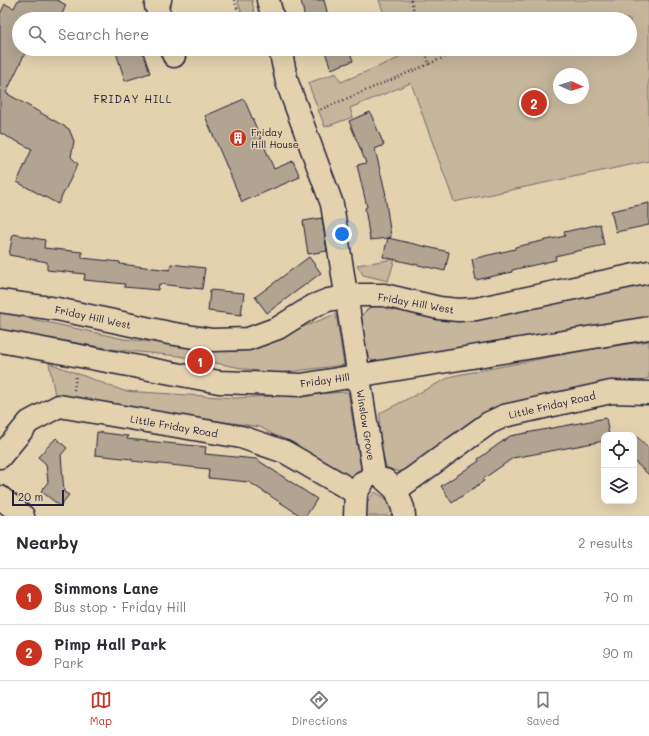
<!DOCTYPE html>
<html lang="en">
<head>
<meta charset="utf-8">
<style>
	:root { --surface:#fff; --page:#f7f7f7; --text:#2b2b33; --muted:#7c7c81; --line:#e1e1e2; --accent:#c8321e }
	body { margin:0; font-family:Mali,sans-serif; background:var(--page); color:var(--text) }
	.controls { position:absolute; right:12px; bottom:12px; display:grid; overflow:hidden; border-radius:8px; box-shadow:0 4px 16px #0002 }
	.controls button { width:36px; height:36px; display:grid; place-items:center; padding:0; border:0; border-bottom:1px solid var(--line); background:var(--surface); color:var(--text); font:20px sans-serif }
	.compass { position:absolute; left:553px; top:68px; width:36px; height:36px; border-radius:50%; background:var(--surface); box-shadow:0 4px 16px #0002; rotate:93deg }
	.scale { position:absolute; left:12px; bottom:10px; width:52px; box-sizing:border-box; padding-left:4px; border:2px solid #22223b; border-top:0; font-size:11px; line-height:14px; white-space:nowrap; color:#22223b; -webkit-text-stroke:3px #e4d2af; paint-order:stroke }
	.you { position:absolute; left:342px; top:234px; width:14px; height:14px; margin:-10px; border:3px solid #fff; border-radius:50%; background:#1a73e8; box-shadow:0 0 0 6px #1a73e833 }
	.badge { display:grid; place-items:center; width:26px; height:26px; border-radius:50%; background:var(--accent); color:#fff; font-size:13px; font-weight:700 }
	.pin { position:absolute; translate:-50% -50%; border:2px solid #fff; box-shadow:0 1px 4px #0006 }
	.list { margin:0; padding:0; list-style:none }
	h2 { display:flex; justify-content:space-between; align-items:center; height:52px; margin:0; padding:0 16px; font-size:17px }
	h2 small { font-size:13px; font-weight:400; color:var(--muted) }
	.list li { display:grid; grid-template-columns:26px 1fr auto; gap:12px; align-items:center; box-sizing:border-box; height:56px; padding:0 16px; border-top:1px solid var(--line) }
	.list b { display:block; font-size:15px; white-space:nowrap }
	.list p { margin:0; font-size:13px; white-space:nowrap; color:var(--muted) }
	.list em { font-size:13px; font-style:normal; color:var(--muted) }
	.icon { flex:none; width:22px; height:22px; fill:none; stroke:currentColor; stroke-width:2; stroke-linecap:round; stroke-linejoin:round }
	.map { position:relative; flex:none; width:649px; height:516px; overflow:hidden }
	.search { position:absolute; background:var(--surface); box-shadow:0 4px 16px #0002; left:12px; right:12px; top:12px; height:44px; display:flex; align-items:center; gap:10px; box-sizing:border-box; padding:0 14px; border-radius:22px; color:var(--muted); font-size:15px }
	.sheet { height:164px; background:var(--surface) }
	nav { display:flex; justify-content:space-around; align-items:center; box-sizing:border-box; height:56px; border-top:1px solid var(--line); background:var(--surface); font-size:11px; color:var(--muted) }
	nav a { display:grid; justify-items:center; gap:2px }
	nav .on { color:var(--accent) }
	.map>svg:first-child { display:block }
</style>
</head>
<body>
<div class="map">
<svg width="649" height="516" viewBox="0 0 649 516">
	<rect width="100%" height="100%" fill="#e4d2af"/>
	<filter id="ink" filterUnits="userSpaceOnUse"><feTurbulence type="fractalNoise" baseFrequency=".025" numOctaves="2"/><feDisplacementMap in="SourceGraphic" scale="8" xChannelSelector="R" yChannelSelector="G"/><feConvolveMatrix kernelMatrix="1 2 1 2 8 2 1 2 1" color-interpolation-filters="sRGB"/></filter>
	<g filter="url(#ink)">
		<g fill="#c5b69c" stroke="#746c6c" fill-rule="evenodd">
			<path d="M237,0h15l3,19h-11z"/>
			<path d="M379,0h270v161l-195,41 -43,-119 -61,25 3,9 -28,10 -17,-44 28,-10 5,9 58,-24 -3,-9h234v-30h-244zM559,74h24v24h-24z"/>
			<path d="M395,259l-7,22 -25,-6 -6,-10z"/>
			<path d="M649,281v38l-271,46 -11,-8 -6,-41 8,-8 15,-4 66,17z"/>
			<path d="M0,312l124,27 117,12 95,-37 8,51 -72,9 -93,-18 -61,-6 -118,-20z"/>
			<path d="M649,341v37l-11,4 -122,21 -113,70 -16,-5 -8,-19 1,-36 72,-37 134,-26z"/>
			<path d="M49,363l75,28 112,7 112,-6 13,77 -11,8 -90,-50 -186,-27 -18,1z"/>
			<path d="M375,492l18,11 2,13h-30l-2,-9z"/>
		</g>
		<g fill="#b1a491" stroke="#22223b">
			<path d="M18,0h39l9,5 -6,14h-41v30h8l-21,44 63,36 5,12 -3,16 7,7 -20,40 -41,-22 15,-33 -32,-16v-119l5,-10 9,4z"/>
			<path d="M301,0h23l5,19h-24z"/>
			<path d="M115,49h27l8,24 -25,8z"/>
			<path d="M324,49h25l4,12 -22,8z"/>
			<path d="M244,99l30,70 19,-8 7,16 -58,25 -37,-86z"/>
			<path d="M370,112l14,33 -9,4 11,46h-1l6,42 -3,1 61,14 -4,19 -62,-14 5,-19 -18,2 -5,-32 2,-1 -10,-42 9,-2 -17,-42z"/>
			<path d="M649,203v22l-33,7 -5,-21z"/>
			<path d="M322,218l5,33 -19,3 -5,-33z"/>
			<path d="M600,224l4,21 -49,11 1,4 -44,10v2l-36,8 -4,-21 43,-10v-2l50,-11 -1,-4z"/>
			<path d="M13,234l32,6 -1,8 38,4v6l38,4v2l50,6 1,-6 34,4 -3,21 -43,-5 -1,6 -34,-3 1,-3 -41,-4 1,-6 -38,-4v-8l-38,-7z"/>
			<path d="M309,257l12,16 -54,40 -12,-16z"/>
			<path d="M210,290l34,3 -3,22 -33,-4z"/>
			<path d="M606,418l3,17h-5v6l-91,17 -30,21 1,2 -32,22 -11,-17 38,-25 -1,-2 32,-23z"/>
			<path d="M97,432l31,4 -1,3 79,8 -1,7 51,5 61,40 -11,17h-5l-52,-34 -41,-4 1,-9 -77,-8v-2l-37,-4z"/>
			<path d="M634,434l15,14v27l-15,-14z"/>
			<path d="M56,438l11,10 -6,7 3,37 5,3 -9,11 -19,-15 7,-9 -2,-18 -8,-7z"/>
		</g>
		<g fill="none" stroke-linecap="round" stroke-linejoin="round">
			<g stroke="#22223b" stroke-width="25">
				<g id="minor">
					<path d="M160,0l-4,6 5,13"/>
					<path d="M268,0l5,19"/>
					<path d="M171,49l3,7"/>
					<path d="M280,49l7,33 45,122 42,270"/>
					<path d="M0,301l57,8 112,24 43,7 36,-1 30,-11 35,-22 15,-6 18,-3 14,-2h24l55,13 19,2 18,-1 173,-37"/>
					<path d="M0,457l29,-35 30,-16 182,31 44,15 71,41"/>
					<path d="M385,480l11,10 7,18 1,8"/>
					<path d="M396,490l93,-67 15,-7 107,-24 38,1"/>
					<path d="M0,497l23,19"/>
					<path d="M355,516l1,-23 7,-11"/>
				</g>
			</g>
			<g stroke="#22223b" stroke-width="25">
				<path id="major" d="M0,341l219,41 82,3 348,-57"/>
			</g>
			<g stroke="#22223b" stroke-width="2.5" stroke-dasharray="1 3" stroke-linecap="butt">
				<path d="M234,0l7,19"/>
				<path d="M411,0l5,19"/>
				<path d="M253,49l8,8"/>
				<path d="M425,49l4,15 34,-15"/>
				<path d="M317,111l112,-47"/>
				<path d="M74,390l2,-15"/>
			</g>
			<use href="#minor" stroke="#e4d2af" stroke-width="22"/>
			<use href="#major" stroke="#e4d2af" stroke-width="22"/>
		</g>
	</g>
	<defs>
		<g id="building-disc" transform="scale(0.9)"><circle r="9.5" fill="#c8321e" stroke="#e4d2af"/><path d="M-4-6H4V6H1V3H-1V6H-4ZM-2.5-4.3h1.7v1.8h-1.7ZM.8-4.3h1.7v1.8H.8ZM-2.5-1h1.7V.8h-1.7ZM.8-1h1.7V.8H.8Z" fill="#fff"/></g>
	</defs>
	<g fill-rule="evenodd">
		<use href="#building-disc" x="238" y="138"/>
	</g>
	<g text-anchor="middle" dominant-baseline="central" stroke-width="3" stroke-linejoin="round" paint-order="stroke">
		<g font-size="10" fill="#22223b" stroke="#e4d2af" text-anchor="start">
			<text x="251" y="132">Friday<tspan x="251" dy="12">Hill House</tspan></text>
		</g>
		<g font-size="10" fill="#22223b" stroke="#e4d2af">
			<text transform="translate(416 303) rotate(10)">Friday Hill West</text>
			<text transform="translate(93 317) rotate(12)">Friday Hill West</text>
			<text transform="translate(325 380) rotate(-8)">Friday Hill</text>
			<text transform="translate(552 405) rotate(-13)">Little Friday Road</text>
			<text transform="translate(366 425) rotate(81)">Winslow Grove</text>
			<text transform="translate(174 426) rotate(10)">Little Friday Road</text>
		</g>
		<g font-size="11" letter-spacing="1" fill="#22223b" stroke="#e4d2af">
			<text x="133" y="98">FRIDAY HILL</text>
		</g>
	</g>
</svg>
<div class="controls">
<button><svg class="icon" aria-label="locate" viewBox="0 0 24 24"><circle cx="12" cy="12" r="6"/><path d="M12 2v4M12 18v4M2 12h4M18 12h4"/></svg></button>
<button><svg class="icon" aria-label="layers" viewBox="0 0 24 24"><path d="M12 4l9 5-9 5-9-5zM3 14l9 5 9-5"/></svg></button>
</div>
<svg class="compass" viewBox="-18 -18 36 36"><path d="M0-13l5 13h-10z" fill="#e53935"/><path d="M0 13l5-13h-10z" fill="#7c7c81"/></svg>
<div class="scale">20 m</div>
<div class="you"></div>
<div class="pin badge" style="left:200px;top:361px">1</div>
<div class="pin badge" style="left:534px;top:103px">2</div>
<div class="search"><svg class="icon" aria-label="search" viewBox="0 0 24 24"><circle cx="10" cy="10" r="6"/><path d="M15 15l6 6"/></svg>Search here</div>
</div>
<section class="sheet">
<h2>Nearby<small>2 results</small></h2>
<ul class="list">
<li><span class="badge">1</span><div><b>Simmons Lane</b><p>Bus stop · Friday Hill</p></div><em>70 m</em></li>
<li><span class="badge">2</span><div><b>Pimp Hall Park</b><p>Park</p></div><em>90 m</em></li>
</ul>
</section>
<nav>
<a class="on"><svg class="icon" aria-label="map" viewBox="0 0 24 24"><path d="M3 6l6-2 6 2 6-2v14l-6 2-6-2-6 2zM9 4v14M15 6v14"/></svg>Map</a>
<a><svg class="icon" aria-label="directions" viewBox="0 0 24 24"><path d="M12 3l9 9-9 9-9-9zM9 14v-3h6M13 9l2 2-2 2"/></svg>Directions</a>
<a><svg class="icon" aria-label="saved" viewBox="0 0 24 24"><path d="M7 4h10v16l-5-4-5 4z"/></svg>Saved</a>
</nav>
</body>
</html>
